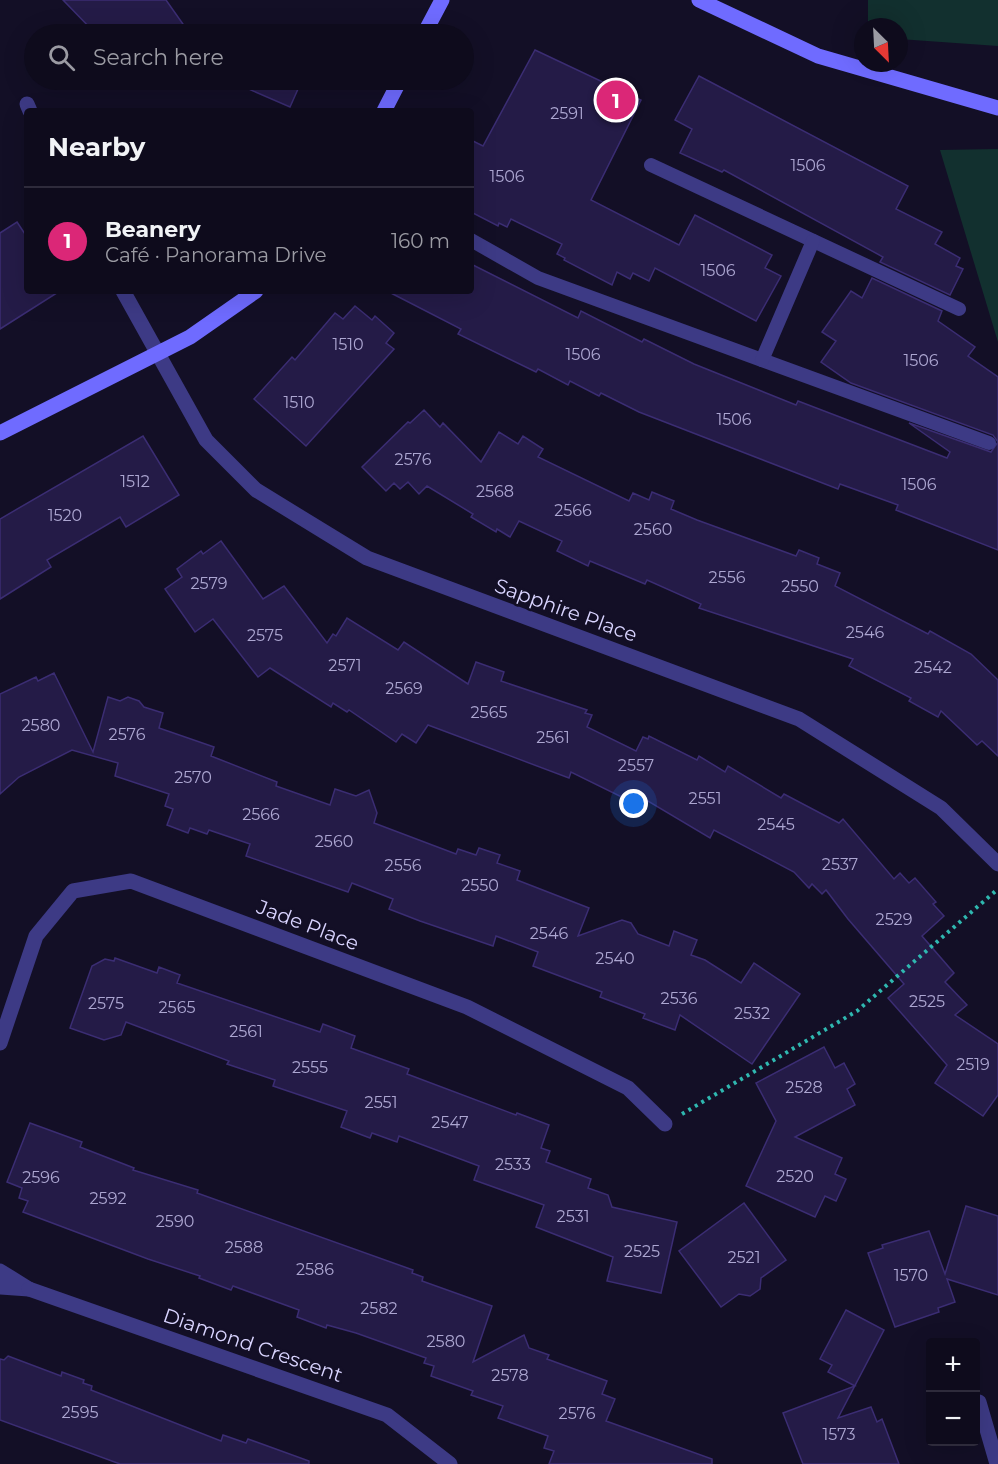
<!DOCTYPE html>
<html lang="en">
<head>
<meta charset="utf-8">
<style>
	:root { --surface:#0e0b1c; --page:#171425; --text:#f1f3f6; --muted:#9b9ba3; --line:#2e2b3b; --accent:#db2777 }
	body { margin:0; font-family:Montserrat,sans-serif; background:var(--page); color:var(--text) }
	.controls { position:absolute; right:18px; bottom:18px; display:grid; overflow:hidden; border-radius:6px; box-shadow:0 6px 24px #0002 }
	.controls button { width:54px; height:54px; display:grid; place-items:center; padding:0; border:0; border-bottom:2px solid var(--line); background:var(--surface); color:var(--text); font:30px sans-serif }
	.compass { position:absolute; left:854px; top:18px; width:54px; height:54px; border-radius:50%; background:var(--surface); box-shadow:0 6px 24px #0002; rotate:156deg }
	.you { position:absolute; left:634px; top:804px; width:21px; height:21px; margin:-15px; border:4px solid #fff; border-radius:50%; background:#1a73e8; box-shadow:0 0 0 9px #1a73e833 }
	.badge { display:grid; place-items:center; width:39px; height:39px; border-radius:50%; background:var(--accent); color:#fff; font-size:20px; font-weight:700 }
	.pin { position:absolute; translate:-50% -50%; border:3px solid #fff; box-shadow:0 2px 6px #0006 }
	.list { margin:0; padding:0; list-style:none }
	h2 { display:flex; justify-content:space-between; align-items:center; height:78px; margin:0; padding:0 24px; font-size:26px }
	h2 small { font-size:20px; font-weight:400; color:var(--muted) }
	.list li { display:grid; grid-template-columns:39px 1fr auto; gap:18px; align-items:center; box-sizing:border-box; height:108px; padding:0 24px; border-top:2px solid var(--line) }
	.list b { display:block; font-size:22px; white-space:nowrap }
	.list p { margin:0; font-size:20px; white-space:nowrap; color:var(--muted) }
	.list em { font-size:20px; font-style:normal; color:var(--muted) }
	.icon { flex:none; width:33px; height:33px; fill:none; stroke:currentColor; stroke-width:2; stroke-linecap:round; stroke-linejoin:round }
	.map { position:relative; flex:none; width:998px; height:1464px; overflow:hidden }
	.search { position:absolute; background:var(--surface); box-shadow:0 6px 24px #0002; left:24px; top:24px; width:450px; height:66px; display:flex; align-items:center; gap:15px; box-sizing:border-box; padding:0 21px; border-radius:33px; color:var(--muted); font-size:22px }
	.panel { position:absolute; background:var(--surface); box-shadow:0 6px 24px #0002; left:24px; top:108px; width:450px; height:186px; border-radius:6px }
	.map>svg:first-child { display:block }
</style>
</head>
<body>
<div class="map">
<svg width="998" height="1464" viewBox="0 0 998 1464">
	<rect width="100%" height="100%" fill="#130f26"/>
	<g fill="#12302f">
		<path d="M868,0h130v46l-99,-7v-12h-31z"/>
		<path d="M998,149v193l-58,-192z"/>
	</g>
	<g fill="#241b47" stroke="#3b2d73" stroke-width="1.5">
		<path d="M63,0h103l24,34h-94z"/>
		<path d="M535,50l106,50 -50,100 88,45 16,-30 77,40 -7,13 16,8 -25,45 -101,-53 -6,13 -16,-8 -3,6 -13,-7 -5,13 -48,-25 1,-2 -8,-4 5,-10 -51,-25 -4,8 -8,-4 -1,3 -27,-14v-72l12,6z"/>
		<path d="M699,76l209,110 -12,23 46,23 -7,12 25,14 -4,8 7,3 -13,26 -70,-33 3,-5 -159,-87 -2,2 -42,-19 12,-24 -17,-9z"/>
		<path d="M228,80h74l-12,27z"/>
		<path d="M17,222l10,15v54h33l-60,38v-96z"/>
		<path d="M471,264l107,54 3,-7 61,31 2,-3 50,25 102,41 2,-4 149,57 3,-6 -41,-29 82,29 7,-10 -5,-7 -142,-52 -30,-21 15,-21 -14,-9 29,-41 11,7 10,-20 70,33 -4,10 37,26 -7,9 30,21v173l-102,-40 2,-5 -58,-21 -2,5 -199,-77 -38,-19 -2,3 -29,-15 -2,4 -30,-16 -2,3 -78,-38 3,-5 -74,-38h84z"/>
		<path d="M355,306l17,14 3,-4 19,17 -8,10 8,6 -88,97 -52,-47 38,-42 3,3 40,-47 8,6z"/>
		<path d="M424,410l16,17 3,-4 38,39 18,-30 19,12 5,-8 20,13 -5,8 91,44 4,-8 16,7 3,-8 22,9 -3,8 26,11 99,36 3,-6 20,8 -2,6 23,9 -5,13 93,48 2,-3 41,23 27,26v76l-16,-15 -5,4 -36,-34 -3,6 -29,-16 2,-3 -62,-32 4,-7 -154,-51 2,-4 -54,-24 -2,4 -55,-23 -2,5 -31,-15 5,-10 -43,-20 -9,16 -13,-8 -1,3 -25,-15 2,-3 -46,-28 -8,8 -11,-12 -8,7 -6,-6 -8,8 -24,-24 46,-45 2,1z"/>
		<path d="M143,436l36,59 -53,32 -6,-10 -73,43 4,7 -51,32v-80z"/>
		<path d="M221,541l42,58 21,-13 43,57 6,-9 3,2 11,-18 51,32 6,-8 64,42 8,-22 28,10 -3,9 86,29 -2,3 7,2 -5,12 49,24 7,-14 5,2 1,-3 48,24 2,-4 26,16 3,-6 53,32 3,-4 55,29 4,-4 51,60 6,-6 9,10 6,-5 21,24 -3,2 11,12 -22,20 32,37 -9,9 22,23 -12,10 43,29v51l-15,21 -48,-33 12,-18 -59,-67 16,-14 -56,-65 -22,-29 -4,4 -10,-10 -3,4 -15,-16 -80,-42 -4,8 -62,-37 -4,7 -73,-36 -2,6 -141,-53 -12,18 -14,-9 -6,8 -47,-32 -2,2 -14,-9 -2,4 -61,-39 -12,9 -45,-58 -18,13 -30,-43 17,-12 -5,-8 24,-18 2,3z"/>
		<path d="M54,673l39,79 15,-55 12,4 8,-4 11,4 5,6 19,6 -4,15 55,19 -3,9 66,26 -1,4 54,19 5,-16 21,7 13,-6 8,23 -3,10 82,31 2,-5 18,6 3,-7 21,7 -3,8 23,8 -3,9 72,28 -11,28 44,-16 9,3 7,11 31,12 5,-15 23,9 -6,15 14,5 36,23 13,-20 46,31 -48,70 -72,-49 -5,15 -32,-12 2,-4 -45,-17 2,-5 -69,-26 5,-14 -42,-16 -3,10 -73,-25 -31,-12 4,-10 -41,-16 -4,9 -102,-36 4,-12 -41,-14 -2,4 -17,-6 -2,5 -21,-8 6,-16 -8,-3 4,-12 -54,-18 3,-13 -46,-13 -53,27 -19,17v-100l36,-17 2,4z"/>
		<path d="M115,958l42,15 2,-6 21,8 -3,8 143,49 3,-8 32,12 -4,12 58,21 -2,5 109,41 1,-2 32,12 -8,23 9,3 -4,11 45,17 -3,9 20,7 4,12 65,15 -16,71 -54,-12 6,-24 -77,-30 8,-22 -70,-25 5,-14 -80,-30 -2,6 -25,-9 -2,5 -29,-11 6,-16 -74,-25 2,-6 -48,-16 2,-3 -103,-39 -5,13 -17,5 -34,-12 22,-62 13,-7 9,2z"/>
		<path d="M824,1047l11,21 9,-5 11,21 -8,5 8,16 -60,32 47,21 -7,16 11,5 -10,22 -11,-5 -10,21 -69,-31 30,-65 -20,-38z"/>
		<path d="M30,1123l52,19 -2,5 54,21 -1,2 65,20 -1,3 216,77 -1,3 11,4 -1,4 70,25 -19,56 51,-27 5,13 20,7 -2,4 60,22 -5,13 13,5 -9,22 106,38v5h-163l5,-13 -10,-3 4,-12 -50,-18 5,-12 -32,-11 2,-4 -42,-15 3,-10 -10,-3 2,-5 -70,-25 -29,-8 -1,3 -29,-11 2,-7 -66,-24 -2,4 -32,-12 1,-2 -52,-17 -125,-47 5,-11 -9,-3 3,-10 -15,-6z"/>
		<path d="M744,1203l42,57 -25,18 -1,11 -10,7 -11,-2 -18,13 -42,-56z"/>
		<path d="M966,1206l32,10v79l-51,-16 8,23 -17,6 1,4 -44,15 -27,-74 15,-5 -1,-3 47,-14 16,43z"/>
		<path d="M846,1310l38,20 -46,88 33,-11 6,15 5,-3 17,45h-96l-20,-51 72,-27 -27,-14 4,-7 -12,-6z"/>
		<path d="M8,1356l53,20 1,-4 22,8 -1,3 9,3 -1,4 130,51 2,-6 23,8 2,-4 61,22v3h-189l-120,-44v-61l4,1z"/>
	</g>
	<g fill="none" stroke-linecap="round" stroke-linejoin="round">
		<path stroke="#2fb8b0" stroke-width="4" stroke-dasharray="3 4.5" stroke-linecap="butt" d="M682,1114l175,-103 141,-122"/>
		<g stroke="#3d3a85" stroke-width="14">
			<path d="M651,165l308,144"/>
			<path d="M471,240l67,38 451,165"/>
			<path d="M762,360l51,-119"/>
		</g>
		<g stroke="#3d3a85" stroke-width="15">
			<path d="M27,104l3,7"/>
			<path d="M123,291l83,149 50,50 111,68 432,161 142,89 57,56"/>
			<path d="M0,1043l36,-107 37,-45 58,-10 336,126 161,81 37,36"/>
			<path d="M0,1271l29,18 -29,-2"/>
			<path d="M29,1289l358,126 63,49"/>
			<path d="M979,1402l18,62"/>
		</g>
		<g stroke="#6f6bff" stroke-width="15">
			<path d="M699,0l119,56 180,52"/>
			<path d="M424,34l18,-34"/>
			<path d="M384,111l16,-31"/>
			<path d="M0,433l190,-96 66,-46"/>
		</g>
	</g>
	<g text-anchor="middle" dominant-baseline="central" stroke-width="5" stroke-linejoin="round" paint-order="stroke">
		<g font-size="16" fill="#aca6d1">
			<text x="567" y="113">2591</text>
			<text x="808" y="165">1506</text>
			<text x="507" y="176">1506</text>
			<text x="718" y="270">1506</text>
			<text x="348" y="344">1510</text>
			<text x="583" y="354">1506</text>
			<text x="921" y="360">1506</text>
			<text x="299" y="402">1510</text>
			<text x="734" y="419">1506</text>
			<text x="413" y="459">2576</text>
			<text x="135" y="481">1512</text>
			<text x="919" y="484">1506</text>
			<text x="495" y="491">2568</text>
			<text x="573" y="510">2566</text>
			<text x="65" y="515">1520</text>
			<text x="653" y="529">2560</text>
			<text x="727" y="577">2556</text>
			<text x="209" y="583">2579</text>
			<text x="800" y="586">2550</text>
			<text x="865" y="632">2546</text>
			<text x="265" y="635">2575</text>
			<text x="345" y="665">2571</text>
			<text x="933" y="667">2542</text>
			<text x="404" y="688">2569</text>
			<text x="489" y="712">2565</text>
			<text x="41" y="725">2580</text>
			<text x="127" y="734">2576</text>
			<text x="553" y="737">2561</text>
			<text x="636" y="765">2557</text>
			<text x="193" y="777">2570</text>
			<text x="705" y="798">2551</text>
			<text x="261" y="814">2566</text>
			<text x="776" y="824">2545</text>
			<text x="334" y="841">2560</text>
			<text x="840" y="864">2537</text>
			<text x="403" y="865">2556</text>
			<text x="480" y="885">2550</text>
			<text x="894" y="919">2529</text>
			<text x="549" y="933">2546</text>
			<text x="615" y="958">2540</text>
			<text x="679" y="998">2536</text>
			<text x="927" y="1001">2525</text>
			<text x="106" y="1003">2575</text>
			<text x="177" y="1007">2565</text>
			<text x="752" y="1013">2532</text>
			<text x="246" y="1031">2561</text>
			<text x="973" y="1064">2519</text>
			<text x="310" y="1067">2555</text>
			<text x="804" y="1087">2528</text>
			<text x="381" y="1102">2551</text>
			<text x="450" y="1122">2547</text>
			<text x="513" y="1164">2533</text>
			<text x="795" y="1176">2520</text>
			<text x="41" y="1177">2596</text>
			<text x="108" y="1198">2592</text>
			<text x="573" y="1216">2531</text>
			<text x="175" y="1221">2590</text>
			<text x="244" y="1247">2588</text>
			<text x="642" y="1251">2525</text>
			<text x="744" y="1257">2521</text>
			<text x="315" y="1269">2586</text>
			<text x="911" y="1275">1570</text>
			<text x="379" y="1308">2582</text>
			<text x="446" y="1341">2580</text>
			<text x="510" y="1375">2578</text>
			<text x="80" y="1412">2595</text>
			<text x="577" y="1413">2576</text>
			<text x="839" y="1434">1573</text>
		</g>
		<g font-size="20" fill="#d9d4ff" stroke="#130f26">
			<text transform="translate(566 610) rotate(20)">Sapphire Place</text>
			<text transform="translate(308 925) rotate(21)">Jade Place</text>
			<text transform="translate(253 1345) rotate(19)">Diamond Crescent</text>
		</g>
	</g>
</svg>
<div class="controls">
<button>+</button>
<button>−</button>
</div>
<svg class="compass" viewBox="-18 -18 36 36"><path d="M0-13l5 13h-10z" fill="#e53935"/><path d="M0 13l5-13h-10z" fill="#9b9ba3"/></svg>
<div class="you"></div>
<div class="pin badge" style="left:616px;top:100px">1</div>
<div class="search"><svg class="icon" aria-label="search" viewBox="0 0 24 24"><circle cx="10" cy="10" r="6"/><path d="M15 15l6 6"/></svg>Search here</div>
<section class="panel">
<h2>Nearby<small></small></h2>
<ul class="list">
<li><span class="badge">1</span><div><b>Beanery</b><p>Café · Panorama Drive</p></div><em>160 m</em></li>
</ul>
</section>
</div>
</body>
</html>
